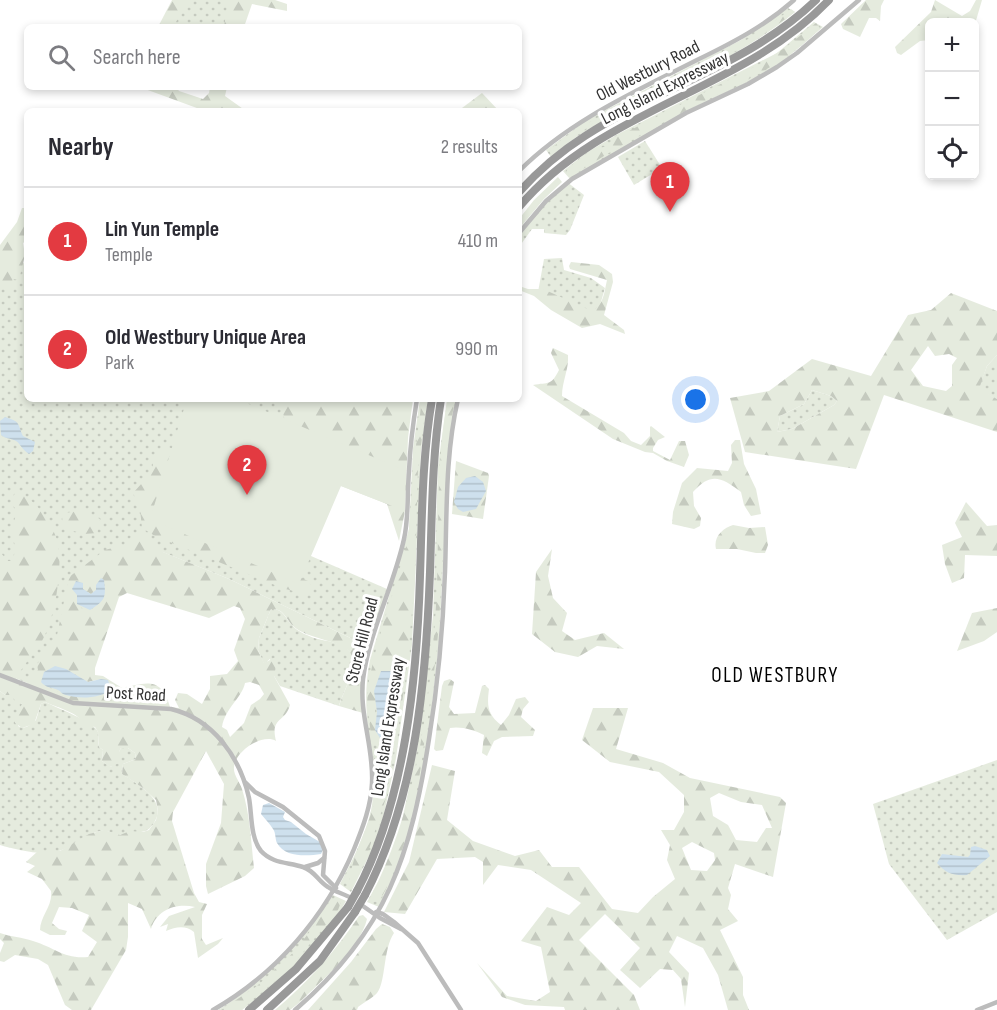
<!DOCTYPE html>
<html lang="en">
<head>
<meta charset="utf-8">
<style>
	:root { --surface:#fff; --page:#f2f2f3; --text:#2b2b33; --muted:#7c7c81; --line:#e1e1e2; --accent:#e33a41 }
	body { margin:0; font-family:"Sofia Sans Condensed",sans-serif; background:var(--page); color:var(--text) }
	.controls { position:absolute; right:18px; top:18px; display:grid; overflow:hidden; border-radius:9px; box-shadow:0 3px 9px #0003 }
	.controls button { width:54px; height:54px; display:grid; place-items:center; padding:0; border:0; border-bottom:2px solid var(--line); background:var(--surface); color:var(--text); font:30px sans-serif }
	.you { position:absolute; left:696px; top:400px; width:21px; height:21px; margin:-15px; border:4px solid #fff; border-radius:50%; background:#1a73e8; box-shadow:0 0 0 9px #1a73e833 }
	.badge { display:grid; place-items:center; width:39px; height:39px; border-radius:50%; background:var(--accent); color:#fff; font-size:20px; font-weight:700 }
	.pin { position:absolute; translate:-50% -50px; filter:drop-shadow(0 2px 3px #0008) }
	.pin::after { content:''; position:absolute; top:32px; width:21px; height:18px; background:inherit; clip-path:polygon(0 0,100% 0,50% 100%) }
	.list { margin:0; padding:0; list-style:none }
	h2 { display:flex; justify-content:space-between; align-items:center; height:78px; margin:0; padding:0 24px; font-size:26px }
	h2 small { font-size:20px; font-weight:400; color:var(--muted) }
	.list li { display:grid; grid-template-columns:39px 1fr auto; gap:18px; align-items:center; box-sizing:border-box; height:108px; padding:0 24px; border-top:2px solid var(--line) }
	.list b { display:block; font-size:22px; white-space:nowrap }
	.list p { margin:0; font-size:20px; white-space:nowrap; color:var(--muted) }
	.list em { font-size:20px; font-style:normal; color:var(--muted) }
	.icon { flex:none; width:33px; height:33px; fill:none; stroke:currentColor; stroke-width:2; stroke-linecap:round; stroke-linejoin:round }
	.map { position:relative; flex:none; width:997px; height:1010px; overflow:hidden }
	.search { position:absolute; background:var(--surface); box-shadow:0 3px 9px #0003; left:24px; top:24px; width:498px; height:66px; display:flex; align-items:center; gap:15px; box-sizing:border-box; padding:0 21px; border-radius:9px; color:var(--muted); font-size:22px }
	.panel { position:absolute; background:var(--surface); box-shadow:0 3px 9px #0003; left:24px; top:108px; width:498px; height:294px; border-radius:9px }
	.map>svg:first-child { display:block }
</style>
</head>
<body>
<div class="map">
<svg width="997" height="1010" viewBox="0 0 997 1010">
	<defs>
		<pattern id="grass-dots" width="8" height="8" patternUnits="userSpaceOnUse" patternTransform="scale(1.5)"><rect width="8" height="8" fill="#e5ebde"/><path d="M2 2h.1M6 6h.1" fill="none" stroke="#c5cabf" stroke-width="1.8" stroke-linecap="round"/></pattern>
		<pattern id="forest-firs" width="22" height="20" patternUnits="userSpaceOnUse" patternTransform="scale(1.5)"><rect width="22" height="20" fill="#e5ebde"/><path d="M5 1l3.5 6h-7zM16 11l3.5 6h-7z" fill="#c5cabf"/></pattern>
		<pattern id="water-rules" width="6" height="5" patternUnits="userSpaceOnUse" patternTransform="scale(1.5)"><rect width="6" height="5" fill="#cee0ed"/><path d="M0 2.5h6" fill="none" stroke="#b1c1cc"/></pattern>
	</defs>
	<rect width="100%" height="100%" fill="#fff"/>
	<g fill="url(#grass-dots)">
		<path d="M183,0h50l-6,27h-57z"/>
		<path d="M788,8l7,4c-48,40 -107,65 -163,94 -29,14 -57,29 -81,51l-5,-7 42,-31 153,-79z"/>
		<path d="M814,22l9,5 -41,35 -34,20 -62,29 -116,68 -7,-8 23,-18 32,-19 159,-81z"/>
		<path d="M645,141l17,27 -28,17 -16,-28z"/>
		<path d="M567,182l17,13 -14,35 -4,5 -22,-2v-4h-12l-13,18v-14l11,-15z"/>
		<path d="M562,258l2,12 27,8 14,10 -7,24 -13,6 -47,-26 6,-33z"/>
		<path d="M27,260v139h254l13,7 -27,119 44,31 76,33 -18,58 -140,-68 -96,-39 -52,159 31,6 -10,15 -5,-3 -5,-6 -38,-12 -17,-8 -5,-6 -32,-13v-389z"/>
		<path d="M997,355v44l-19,-9 9,-24z"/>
		<path d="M812,390l19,6 6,5 -3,4 -42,24 -15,3 3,-16 24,-12z"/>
		<path d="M420,399h8l-7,52 -9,194 -16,113 -12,56 -10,32 -23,46 -11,-8c13,-25 33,-62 33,-91 0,-46 -13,-85 -3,-133l39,-131 4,-81z"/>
		<path d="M447,399h10l-7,34 -11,209 -9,83 -13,77 -18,63 -20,42 -12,-5 16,-29 17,-43 17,-80 16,-134 5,-150z"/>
		<path d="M271,609c12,-1 14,9 21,16 3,4 10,8 15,10 14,8 39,4 45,21 4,15 -9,36 -13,50l-59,-20 -6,-10 -4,-17 -6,5 -6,-14 1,-12z"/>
		<path d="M0,691l5,4 7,-1 10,10 -4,22c8,4 12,-1 18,-6l5,-16 4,-2c10,5 50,20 53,30 1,4 0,10 1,15l4,3 -1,11 9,6 10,-19h7l7,5 1,6 -13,5 -1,10c15,10 45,25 33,47 -3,6 -7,10 -14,11 -4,0 -20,3 -22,3 -7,-1 -12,-5 -18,-4 -16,2 -27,16 -42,20 -17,5 -42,-1 -59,-6z"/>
		<path d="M997,760v152l-50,28 -58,-76 -16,-60z"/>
		<path d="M333,895l13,6 -4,7 -31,41 -31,32 -38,29h-24c50,-31 82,-67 115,-115z"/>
	</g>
	<g fill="url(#forest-firs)" fill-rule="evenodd">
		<path d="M172,0h17l-16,27h-15z"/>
		<path d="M228,0h47l12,4v7l-35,-7 -8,23h-20z"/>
		<path d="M866,0h18l-3,6 -1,15 -4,-3h-7l-9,19 -17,-8 -2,-5z"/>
		<path d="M935,0l27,16 8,-5 6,-11h6l-7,24 -45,-2 -1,18 -9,1 -19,14 -4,-2 -2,-6 36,-35z"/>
		<path d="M791,9l4,3 -35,25 -24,14 -141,71 -43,32 -2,-1v-3l13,-12 56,-33 135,-69z"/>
		<path d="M816,23l4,5c-34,37 -81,55 -125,78 -41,21 -82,43 -121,69l-3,1 -5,-4 3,-5 13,-10 16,-9 11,-2 6,-8 145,-74 26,-17z"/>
		<path d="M146,87h30l3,4 24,8 6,-6 1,-6h17l-2,9 21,15h-41l-60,-22z"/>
		<path d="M482,93l17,18h-41z"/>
		<path d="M558,177l4,5 -18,17 -25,30v-10l15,-19z"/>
		<path d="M22,208h5v32l-4,3 2,12 -6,25 -6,-1 -3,10h-10v-44l17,-23z"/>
		<path d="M571,262l28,3 13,9 1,8 -9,33 20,15 1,4 -25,-10 -18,4 -31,-18 -17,-14 -15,-6v-4l9,3h15l49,22c12,-7 12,-18 15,-31l-37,-11 -1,-3z"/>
		<path d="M951,293l46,18v44l-10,11 -8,23 18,10v33l-113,-37 -28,74 -111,-17 -15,-54 39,-7 43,-32 59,17 37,-61 23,-5zM928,346l7,10 14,-2 8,4 -5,7v21l-6,5 -23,-5 -12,-16zM812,390l19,6 6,5 -3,4 -42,24 -15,3 3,-16 24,-12z"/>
		<path d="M553,348l15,7c1,15 -6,26 -6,41l62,37 7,8 10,4 9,-9v-9l1,-1 14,11 -7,3 -5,8v3l17,9 9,-19h6l4,14 -5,12 -17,-6 -14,-8 -8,-1 -32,-13 -80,-54c16,-3 18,1 26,-15l-8,-17z"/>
		<path d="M272,399h141l-5,39 -3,73 -6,30 -12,-37 -46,-18 -53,-52 -6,-25 -3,-6z"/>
		<path d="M422,399h5l-9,69 -3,113 -10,102 -9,60 -8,30 -1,22 -23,69 -12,25 -3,-3c2,-39 33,-75 28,-115 -1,-6 -3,-13 -5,-19l10,-6 -11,-11 -4,-32 2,-23 8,-35 31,-104 6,-80zM399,685l-11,35v13l-8,5c-6,-10 -4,-33 -6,-47z"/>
		<path d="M448,399h7c-14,74 -10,148 -16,222 -3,44 -10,88 -16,131 -7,50 -17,104 -43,148l-6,2 -5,-2c50,-95 63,-208 68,-314 2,-62 -1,-126 11,-187z"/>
		<path d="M735,440h5l4,24 12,25 5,25 -10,2 -7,-11 -3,-13c-20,-15 -30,-20 -48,0l1,14 7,12 -1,8 -6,3 -22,-5 1,-12 9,-29 15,-15 31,3 4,-8 -1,-18z"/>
		<path d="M163,446l23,6 86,113 36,16 4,5 -4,9 -26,-7 -127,-52 -13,-8 -2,-19 -7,-16 20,-22c-1,-11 1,-18 10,-25z"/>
		<path d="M456,461l32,12 1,3 -6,43 -31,-5z"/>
		<path d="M16,490c20,11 34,29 41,50 7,24 -2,79 -15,101 -8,13 -19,24 -26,38l12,5 10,-14 -1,-6 19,-24 13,-63 36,-27 19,-5 9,-10h11l8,5 11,12 66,27 142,69 -5,17 -3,48 -24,-7c4,-14 17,-35 13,-50 -6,-17 -45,-15 -60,-31 -7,-8 -9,-17 -21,-16l-12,29 -1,12 6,13 10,-5 3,3 -3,15 16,29c-5,18 -20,12 -14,36 -13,-8 -41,10 -42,26 -1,8 6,15 8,22 8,25 9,52 12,79l-9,8 -37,18 -2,-8v-22l15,-41 3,-39 -18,-33 -33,61 -1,9 22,72 5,9 8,2 -5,11v24l4,6 17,-7 -5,6 -20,14 -4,-26c-9,-7 -18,-5 -28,-1l2,-7 -8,3 9,-11 26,-9c-18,-4 -38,2 -44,22l-9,-20 -14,-6v34l-2,13 -35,60h-19l-7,-5 -17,-40 -10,-6 -23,-4 -11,7 -4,-1v-8l4,-10 -4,-4v-6c11,4 22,4 33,8 23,7 30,18 55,16l9,-15 -15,-11 7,-16 -17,-7 -13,-1 -7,16 7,6 8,2 -2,4h-15l-10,-5c0,-14 13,-24 11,-39l-9,-12 -15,-7 8,-6 -9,-4 12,-11h22l29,-17 15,-4 16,5 10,-4 13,1 6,-2 7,-10 2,-9 -2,-11 -13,-12 -21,-14 1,-10 13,-5 -1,-6 -7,-5h-7l-2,4 1,6 -1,5 -9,4 -8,-6 1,-11 -4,-3 -1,-15 -3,-5 -10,-2c-7,-13 -27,-17 -40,-23l-4,2 -7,20 -12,4 -7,-5v-4l7,-15 -7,-3 -3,-6h-7l-5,-4v-139l8,9h4c6,-17 2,-13 0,-29 -1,-12 10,-18 -1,-29zM104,580c2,16 0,21 -14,30l-9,-2c-4,-9 -6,-11 2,-19l8,5 5,-4v-5zM127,593l82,25 25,-12 6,2 5,11 -11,31 4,11 -11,13 -17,2v13l-8,15 -15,-10 -9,-1 -3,7 4,8 -9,-1c-8,-30 -23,-25 -48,-19l-19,-12 -8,-1v-7l24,-71zM49,668l17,1 22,13 13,-3 5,14 -11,3 -33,-3 -14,-5 -6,-14zM250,682l9,3 5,9 -4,5 -9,6 -7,18 -14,14 -3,-7 -5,-3c3,-19 20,-29 23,-44z"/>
		<path d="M966,502l21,24 10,-1v31l-32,-1 -1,23 -12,5 -7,-19 -3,-19 20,-8 -7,-14z"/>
		<path d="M83,510l17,9 -3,14 -13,1 -21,-6 -1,-12 3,-3z"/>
		<path d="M733,525l16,3 16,-1 3,18 -3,8h-9l-19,-4h-21c-3,-12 7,-21 17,-24z"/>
		<path d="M552,549l-4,27 5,22 14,15 -5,18 13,9 29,-7 20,16 -27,-3 -19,11 -23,-5 -23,-18 4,-62z"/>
		<path d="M997,608v24l-13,9 -27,10 15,-38z"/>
		<path d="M450,679l4,3 -5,25 5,7 21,-1 7,-27 3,-1 4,4c-2,16 -2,25 12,36l8,-10 7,-16 9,-2 4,5 -6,7 -2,8 14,13 -2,6 -31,1 -8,4 -7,15 -5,-3 2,-18c-10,-5 -23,-9 -34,-7l-7,22 -7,1 -2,-2 8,-63 2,-5z"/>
		<path d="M593,708h35l-12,41 47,14 27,15 90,19 6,6 -13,74 -38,-13 -7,24 3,7 -3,14 10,12 -18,9 23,47v18l6,15h-21l-10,-35 -15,-27 -26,-12 -8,16 20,21 -4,34 -4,-28 -8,-9 -13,-1 -20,19 -20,-18 20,-22 -35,-34 -26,26 55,55 6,15h-75l-1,-3 -39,-2 -23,-8 -25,-34 30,33 29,5 14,-9 -9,-45 -20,-6 26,-34 22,8 12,-12 -50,-33 -33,-5 -15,20v-23l-8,-5 -38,2 -32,55 -21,-2 25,-50 23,-97 23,6 -8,49 26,21 42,15 24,-6 13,17h27l33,42 26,4 15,-16 22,-18 -8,-19 3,-15 -9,-15h13l10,-18v-17l-25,-23 -49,-10 -28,-22zM719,793l22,9 21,3 10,23h-6l-9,14 -21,-2 -8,-15 -15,-9 -3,-18zM692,842l22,11 1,7 -8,11 -16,-1 -9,-22z"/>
		<path d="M336,899l5,3 -3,8 -48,58 -30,26 -24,16h-15l36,-24 38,-35 37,-49z"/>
		<path d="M363,915l4,4c-7,30 -46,62 -68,84l-9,7h-15c35,-30 58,-56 84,-94z"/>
		<path d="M382,924l8,3 4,6c-11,16 -8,49 -17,60 -4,5 -13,9 -19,14l-1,3h-49l43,-48 25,-33z"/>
	</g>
	<path fill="#e5ebde" d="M187,399h50l169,72 -1,40 -64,-25 -42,98 -149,-65z"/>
	<g fill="url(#water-rules)">
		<path d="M5,417c16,5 12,6 18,19l12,6 -2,9 -4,3c-8,-5 -9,-12 -15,-14 -5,-2 -8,-1 -13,-5l-1,-14z"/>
		<path d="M475,476l8,6 3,9 -10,18 -13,3 -5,-3 -4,-7 4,-15 8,-9z"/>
		<path d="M101,578l3,2c2,17 2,20 -14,30l-13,-6v-9l-5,-6 4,-8 7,2v6l8,5 5,-4v-5z"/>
		<path d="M55,666l11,3 22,13 13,-3 7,1 3,9c-10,10 -33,10 -45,6 -5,-1 -4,-3 -8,-5 -7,-3 -12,-2 -17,-8l3,-10z"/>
		<path d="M381,671h10l8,3c-1,21 -11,38 -11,60l-8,4 -5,-8 2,-18 -3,-21z"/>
		<path d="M269,803l16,9 -2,5 2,3 6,2 15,12 14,8 3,8 -2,4c-13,2 -36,4 -44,-11 -2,-4 -1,-10 -4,-14 -3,-5 -8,-10 -12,-15l2,-9z"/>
		<path d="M975,846l12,4 3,6 -23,19c-13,1 -22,-2 -30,-12l5,-9 26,3 2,-2 1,-8z"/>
	</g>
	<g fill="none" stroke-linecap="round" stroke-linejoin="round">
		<g stroke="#bcbcbc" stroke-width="4.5">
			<path d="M519,171c50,-50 115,-79 178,-111 35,-17 68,-34 97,-60"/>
			<path d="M519,233l27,-32 26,-22 114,-66 62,-29 29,-17 20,-14 62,-53"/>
			<path d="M0,675l73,28 98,6c42,10 69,48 78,89 3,16 1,39 12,53 12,13 27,11 42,16 12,4 15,14 25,20 7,5 17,7 25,12"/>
			<path d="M246,783l9,9 28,15 36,29 6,15 -2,24 13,13"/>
			<path d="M305,867l13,-4 6,-5"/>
			<path d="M360,904l20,14 21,11"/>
			<path d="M376,912l7,2 11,8 24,21 43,67"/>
			<path d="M213,1010c63,-36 113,-94 141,-161 9,-22 17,-43 18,-66 2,-35 -13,-68 -9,-104 6,-46 31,-94 41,-140 5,-22 3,-45 5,-68 1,-24 4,-48 8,-72"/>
			<path d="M295,1010c92,-79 116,-155 134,-271 9,-55 14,-111 16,-167 2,-58 0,-117 13,-173"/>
			<path d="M977,1010l20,-8"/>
		</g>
		<g stroke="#999" stroke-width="8">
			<path d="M519,192c19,-21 41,-40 66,-56 75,-49 165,-72 231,-136"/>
			<path d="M519,207c84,-100 221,-114 310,-207"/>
			<path d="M357,891c48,-90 60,-213 63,-315 2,-59 2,-118 12,-177"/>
			<path d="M365,895c51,-98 61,-214 65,-323 2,-58 2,-116 11,-173"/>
			<path d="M249,1010l47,-41 52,-62"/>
			<path d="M267,1010l53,-49 35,-49"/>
		</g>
		<g stroke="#999" stroke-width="8">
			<path d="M348,907l9,-16"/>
			<path d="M355,912l10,-17"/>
		</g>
	</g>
	<g text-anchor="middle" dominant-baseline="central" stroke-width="6" stroke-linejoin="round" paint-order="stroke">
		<g font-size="18" fill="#323232" stroke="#fff">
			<text transform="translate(648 71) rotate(-27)">Old Westbury Road</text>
			<text transform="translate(665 88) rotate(-27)">Long Island Expressway</text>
			<text transform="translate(362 640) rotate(-76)">Store Hill Road</text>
			<text transform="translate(136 694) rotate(3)">Post Road</text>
			<text transform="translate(388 727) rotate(-81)">Long Island Expressway</text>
		</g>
		<g font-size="21" letter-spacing="1.5" fill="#000" stroke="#fff">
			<text x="775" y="675">OLD WESTBURY</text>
		</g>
	</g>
</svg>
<div class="controls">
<button>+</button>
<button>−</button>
<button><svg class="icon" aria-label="locate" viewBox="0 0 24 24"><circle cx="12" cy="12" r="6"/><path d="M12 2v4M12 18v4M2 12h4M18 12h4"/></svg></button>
</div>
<div class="you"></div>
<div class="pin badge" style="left:670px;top:212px">1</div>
<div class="pin badge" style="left:247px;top:495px">2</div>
<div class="search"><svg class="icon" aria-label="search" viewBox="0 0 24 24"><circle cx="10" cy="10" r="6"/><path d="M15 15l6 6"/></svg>Search here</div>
<section class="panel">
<h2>Nearby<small>2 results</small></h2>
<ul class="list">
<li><span class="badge">1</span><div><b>Lin Yun Temple</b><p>Temple</p></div><em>410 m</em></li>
<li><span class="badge">2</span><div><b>Old Westbury Unique Area</b><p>Park</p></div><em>990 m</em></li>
</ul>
</section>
</div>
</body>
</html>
